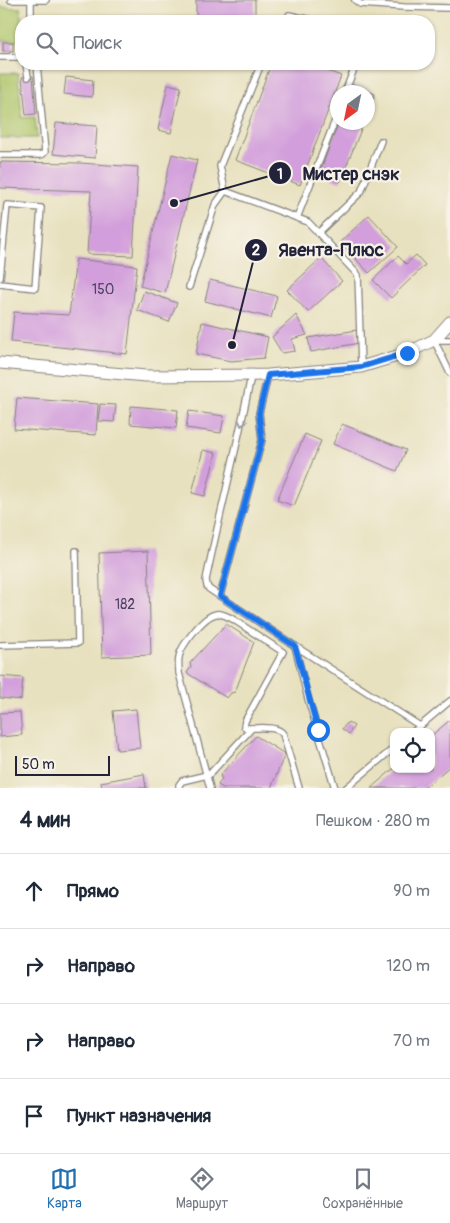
<!DOCTYPE html>
<html lang="ru">
<head>
<meta charset="utf-8">
<style>
	:root { --surface:#fff; --page:#f2f2f3; --text:#1f2937; --muted:#747a83; --line:#e0e1e3; --accent:#1f6fb2 }
	body { margin:0; font-family:Pangolin,sans-serif; background:var(--page); color:var(--text) }
	.controls { position:absolute; right:15px; bottom:15px; display:grid; overflow:hidden; border-radius:10px; box-shadow:0 1px 4px #0004 }
	.controls button { width:45px; height:45px; display:grid; place-items:center; padding:0; border:0; border-bottom:1px solid var(--line); background:var(--surface); color:var(--text); font:25px sans-serif }
	.compass { position:absolute; left:330px; top:85px; width:45px; height:45px; border-radius:50%; background:var(--surface); box-shadow:0 1px 4px #0004; rotate:213deg }
	.scale { position:absolute; left:15px; bottom:12px; width:95px; box-sizing:border-box; padding-left:5px; border:2px solid #22223b; border-top:0; font-size:14px; line-height:18px; white-space:nowrap; color:#22223b; -webkit-text-stroke:4px #f7f3e8; paint-order:stroke }
	.stop { position:absolute; width:15px; height:15px; margin:-11px; border:4px solid #1a73e8; border-radius:50%; background:#fff }
	.stop.end { background:#1a73e8; border-color:#fff; box-shadow:0 1px 5px #0008 }
	.list { margin:0; padding:0; list-style:none }
	h2 { display:flex; justify-content:space-between; align-items:center; height:65px; margin:0; padding:0 20px; font-size:21px }
	h2 small { font-size:16px; font-weight:400; color:var(--muted) }
	.list li { display:grid; grid-template-columns:32px 1fr auto; gap:15px; align-items:center; box-sizing:border-box; height:75px; padding:0 20px; border-top:1px solid var(--line) }
	.list b { display:block; font-size:19px; white-space:nowrap }
	.list em { font-size:16px; font-style:normal; color:var(--muted) }
	.icon { flex:none; width:28px; height:28px; fill:none; stroke:currentColor; stroke-width:2; stroke-linecap:round; stroke-linejoin:round }
	.map { position:relative; flex:none; width:450px; height:788px; overflow:hidden }
	.search { position:absolute; background:var(--surface); box-shadow:0 1px 4px #0004; left:15px; right:15px; top:15px; height:55px; display:flex; align-items:center; gap:12px; box-sizing:border-box; padding:0 18px; border-radius:20px; color:var(--muted); font-size:19px }
	.sheet { height:365px; background:var(--surface) }
	nav { display:flex; justify-content:space-around; align-items:center; box-sizing:border-box; height:70px; border-top:1px solid var(--line); background:var(--surface); font-size:14px; color:var(--muted) }
	nav a { display:grid; justify-items:center; gap:2px }
	nav .on { color:var(--accent) }
	.map>svg:first-child { display:block }
</style>
</head>
<body>
<div class="map">
<svg width="450" height="788" viewBox="0 0 450 788">
	<rect width="100%" height="100%" fill="#f7f3e8"/>
	<filter id="ink" filterUnits="userSpaceOnUse"><feTurbulence type="fractalNoise" baseFrequency=".02" numOctaves="2"/><feDisplacementMap in="SourceGraphic" scale="10" xChannelSelector="R" yChannelSelector="G"/><feConvolveMatrix kernelMatrix="1 2 1 2 8 2 1 2 1" color-interpolation-filters="sRGB"/></filter>
	<filter id="wash" filterUnits="userSpaceOnUse"><feTurbulence type="fractalNoise" baseFrequency=".0096" numOctaves="4" result="noise"/><feDisplacementMap in="SourceGraphic" scale="20" xChannelSelector="R" yChannelSelector="G"/><feGaussianBlur stdDeviation="1.12" result="paint"/><feColorMatrix in="noise" values="0 0 0 0 0 0 0 0 0 0 0 0 0 0 0 0 0 1.4 0 .05"/><feComposite in="paint" operator="in"/></filter>
	<g filter="url(#wash)">
		<rect width="100%" height="100%" fill="#e8e1bf"/>
		<g fill="#afc66b" stroke="#687453">
			<path d="M0,7l21,1v33h-21z"/>
			<path d="M0,73h18l4,45 13,-1 2,21h-37z"/>
		</g>
		<g id="blocks">
			<g fill="#d29edb">
				<rect x="196" y="0" width="59" height="21"/>
				<rect x="3" y="42" width="10" height="9"/>
				<path d="M271,64h38l32,12 -41,109 -65,-25z"/>
				<path d="M33,76l3,38 -10,1 -4,-38z"/>
				<path d="M66,77l27,3 -1,17 -28,-3z"/>
				<path d="M168,84l13,3 -10,46 -13,-3z"/>
				<path d="M353,85l22,9 -7,18v-20h-18z"/>
				<path d="M339,122h25l-24,60 -21,-8z"/>
				<path d="M56,123l41,3 -2,32 -42,-4z"/>
				<path d="M172,154l25,6 -32,133 -25,-7z"/>
				<path d="M0,162l80,1 58,4 -5,89 -46,-2 4,-63 -91,-3z"/>
				<path d="M369,215l29,32 -29,26 -29,-31z"/>
				<path d="M416,255l9,10 -34,33 -18,-18 25,-24 8,8z"/>
				<path d="M321,258l21,23 -34,31 -21,-22z"/>
				<path d="M76,259l61,7 -10,88 -116,-12 3,-30 55,3z"/>
				<path d="M210,280l67,16 -6,22 -66,-17z"/>
				<path d="M144,291l33,12 -8,19 -32,-12z"/>
				<path d="M296,315l11,20 -15,4 3,12 -13,2 -10,-16z"/>
				<path d="M202,322l66,15 -4,21 -33,3 -35,-7z"/>
				<path d="M357,330l2,13 -48,9 -3,-14z"/>
				<path d="M17,398l81,6 -2,31 -82,-6z"/>
				<path d="M100,404l16,1 -2,17 -16,-1z"/>
				<path d="M131,406l47,4 -2,18 -46,-4z"/>
				<path d="M189,411l35,5 -3,17 -35,-5z"/>
				<path d="M342,424l64,26 -9,21 -64,-27z"/>
				<path d="M305,434l16,7 -27,65 -17,-6z"/>
				<path d="M203,450l13,3 -11,43 -13,-3z"/>
				<path d="M148,551l3,104 -49,2 -3,-104z"/>
				<path d="M226,624l28,18 -19,50 -4,1 -4,5 -40,-25 4,-6 -1,-4z"/>
				<path d="M0,676l23,2 -2,22 -21,-2z"/>
				<path d="M136,709l4,39 -23,2 -4,-39z"/>
				<path d="M20,712l2,23 -22,2v-24z"/>
				<path d="M450,720v46l-26,22h-53l22,-19h38v-33z"/>
				<path d="M348,722l6,4 -5,8 -7,-5z"/>
				<path d="M256,736l29,18 -14,34h-48l-5,-3 4,-6 -2,-4z"/>
				<path d="M144,774l2,14h-44l-1,-6z"/>
			</g>
		</g>
	</g>
	<g filter="url(#ink)">
		<use href="#blocks" fill-opacity="0" stroke="#85827d" stroke-width="1"/>
		<g fill="none" stroke-linecap="round" stroke-linejoin="round">
			<g stroke="#85827d" stroke-width="8">
				<g id="service">
					<path d="M11,0h35"/>
					<path d="M355,0l5,4 44,3 46,1"/>
					<path d="M31,21v-21"/>
					<path d="M286,21l3,-6 27,6"/>
					<path d="M0,57h21"/>
					<path d="M26,64l2,13"/>
					<path d="M345,92l11,-28"/>
					<path d="M0,155h39l4,-1 2,-2 -8,-88"/>
					<path d="M225,191l-5,-25 41,-102"/>
					<path d="M297,218l41,-105"/>
					<path d="M318,233l43,-41 20,-51"/>
					<path d="M0,278l7,-73 34,3 -6,80 -35,-4"/>
					<path d="M189,287l26,-82 10,-14 83,31 50,53 3,92"/>
					<path d="M450,340h-16l16,33"/>
					<path d="M251,376c-13,68 -31,136 -45,204l1,6 2,3 86,57 125,80"/>
					<path d="M220,596l42,-156 -3,-27 9,-38"/>
					<path d="M0,645l78,-2 -2,-92"/>
					<path d="M295,646l13,53 27,89"/>
					<path d="M413,732l37,-31"/>
					<path d="M207,777l45,-49c10,0 25,-2 31,6l16,54"/>
					<path d="M179,788v-3l3,-4 25,-6"/>
					<path d="M210,788l-31,-115c0,-5 -1,-11 0,-16 2,-12 25,-41 37,-43 5,-1 10,2 15,4l52,34 -38,69 -1,5 2,2h6"/>
					<path d="M346,788l48,-40"/>
				</g>
			</g>
			<g stroke="#85827d" stroke-width="13">
				<path id="minor" d="M0,363l146,13 122,-1 93,-8 46,-14 27,-13 16,-18"/>
			</g>
			<use href="#service" stroke="#fff" stroke-width="5.5"/>
			<use href="#minor" stroke="#fff" stroke-width="11"/>
		</g>
		<defs><path id="oneway-chevron" d="M-2-3.5L2.5 0L-2 3.5" fill="none" stroke-width="1.6" stroke-linecap="round" stroke-linejoin="round" transform="scale(1.25)"/></defs>
		<use stroke="#9c9ca7" href="#oneway-chevron" transform="translate(242 423) rotate(103)"/>
	</g>
	<g fill="none" stroke-linecap="round" stroke-linejoin="round" filter="url(#ink)">
		<path stroke="#1a73e8" stroke-width="6" d="M318,730l-23,-84 -75,-50 42,-156 -3,-27 9,-38 93,-8 46,-14"/>
	</g>
	<g text-anchor="middle" dominant-baseline="central" stroke-width="4.5" stroke-linejoin="round" paint-order="stroke">
		<g font-size="14" fill="#4e4163">
			<text x="103" y="289">150</text>
			<text x="125" y="604">182</text>
		</g>
	</g>
	<path fill="none" stroke="#22223b" stroke-width="2" d="M174 203L280 173M232 345L256 250"/>
	<g fill="#22223b" stroke="#f7f3e8" stroke-width="2">
		<circle cx="174" cy="203" r="5"/>
		<circle cx="232" cy="345" r="5"/>
		<circle cx="280" cy="173" r="12"/>
		<circle cx="256" cy="250" r="12"/>
	</g>
	<g font-size="15" text-anchor="middle" font-weight="bold" fill="#fff">
		<text x="280" y="179">1</text>
		<text x="256" y="255">2</text>
	</g>
	<g font-size="18" text-anchor="middle" font-weight="bold" fill="#22223b" stroke="#f7f3e8" stroke-width="4.5" stroke-linejoin="round" paint-order="stroke">
		<text x="351" y="180">Мистер снэк</text>
		<text x="331" y="256">Явента-Плюс</text>
	</g>
</svg>
<div class="controls">
<button><svg class="icon" aria-label="locate" viewBox="0 0 24 24"><circle cx="12" cy="12" r="6"/><path d="M12 2v4M12 18v4M2 12h4M18 12h4"/></svg></button>
</div>
<svg class="compass" viewBox="-18 -18 36 36"><path d="M0-13l5 13h-10z" fill="#e53935"/><path d="M0 13l5-13h-10z" fill="#747a83"/></svg>
<div class="scale">50 m</div>
<div class="stop" style="left:318px;top:730px"></div>
<div class="stop end" style="left:407px;top:353px"></div>
<div class="search"><svg class="icon" aria-label="search" viewBox="0 0 24 24"><circle cx="10" cy="10" r="6"/><path d="M15 15l6 6"/></svg>Поиск</div>
</div>
<section class="sheet">
<h2>4 мин<small>Пешком · 280 m</small></h2>
<ul class="list">
<li><svg class="icon" aria-label="ahead" viewBox="0 0 24 24"><path d="M12 20V5M6 11l6-6 6 6"/></svg><div><b>Прямо</b></div><em>90 m</em></li>
<li><svg class="icon" aria-label="right" viewBox="0 0 24 24"><path d="M7 20v-9h11M14 6l5 5-5 5"/></svg><div><b>Направо</b></div><em>120 m</em></li>
<li><svg class="icon" aria-label="right" viewBox="0 0 24 24"><path d="M7 20v-9h11M14 6l5 5-5 5"/></svg><div><b>Направо</b></div><em>70 m</em></li>
<li><svg class="icon" aria-label="arrive" viewBox="0 0 24 24"><path d="M6 21V4h12l-3 4 3 4H6"/></svg><div><b>Пункт назначения</b></div></li>
</ul>
</section>
<nav>
<a class="on"><svg class="icon" aria-label="map" viewBox="0 0 24 24"><path d="M3 6l6-2 6 2 6-2v14l-6 2-6-2-6 2zM9 4v14M15 6v14"/></svg>Карта</a>
<a><svg class="icon" aria-label="directions" viewBox="0 0 24 24"><path d="M12 3l9 9-9 9-9-9zM9 14v-3h6M13 9l2 2-2 2"/></svg>Маршрут</a>
<a><svg class="icon" aria-label="saved" viewBox="0 0 24 24"><path d="M7 4h10v16l-5-4-5 4z"/></svg>Сохранённые</a>
</nav>
</body>
</html>
